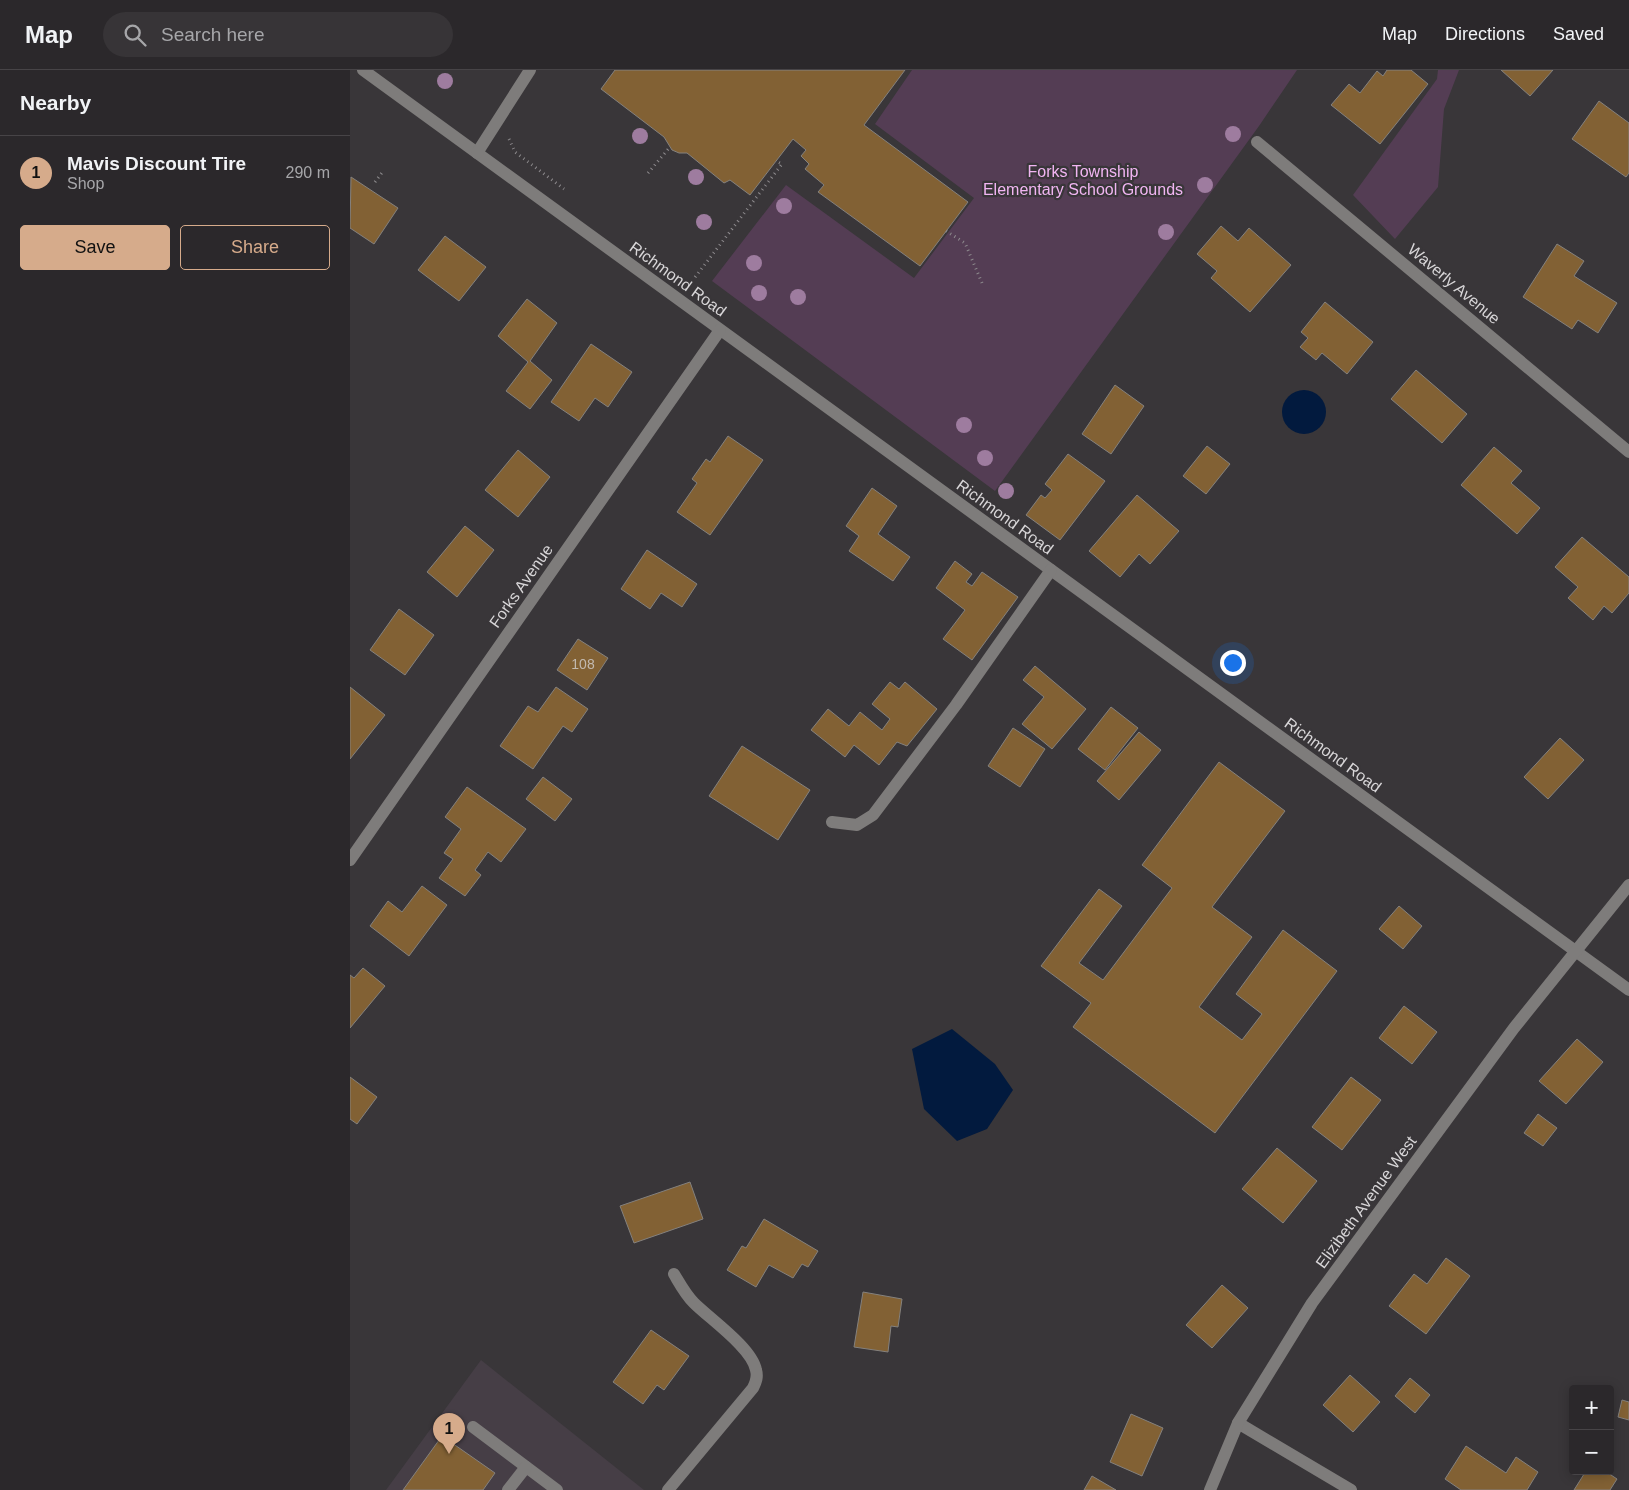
<!DOCTYPE html>
<html lang="en">
<head>
<meta charset="utf-8">
<style>
	:root { --surface:#2b282b; --page:#373437; --text:#f1f3f6; --muted:#a6a6a9; --line:#474447; --accent:#d6ab8b }
	body { margin:0; font-family:Helvetica,sans-serif; background:var(--page); color:var(--text) }
	.controls { position:absolute; right:15px; bottom:15px; display:grid; overflow:hidden; border-radius:5px; box-shadow:0 2px 12px #0003 }
	.controls button { width:45px; height:45px; display:grid; place-items:center; padding:0; border:0; border-bottom:1px solid var(--line); background:var(--surface); color:var(--text); font:25px sans-serif }
	.you { position:absolute; left:882px; top:592px; width:18px; height:18px; margin:-12px; border:4px solid #fff; border-radius:50%; background:#1a73e8; box-shadow:0 0 0 8px #1a73e833 }
	.badge { display:grid; place-items:center; width:32px; height:32px; border-radius:50%; background:var(--accent); color:#111; font-size:16px; font-weight:700 }
	.pin { position:absolute; translate:-50% -41px; filter:drop-shadow(0 1px 2px #0008) }
	.pin::after { content:''; position:absolute; top:26px; width:18px; height:15px; background:inherit; clip-path:polygon(0 0,100% 0,50% 100%) }
	.list { margin:0; padding:0; list-style:none }
	h2 { display:flex; justify-content:space-between; align-items:center; height:65px; margin:0; padding:0 20px; font-size:21px }
	h2 small { font-size:16px; font-weight:400; color:var(--muted) }
	.list li { display:grid; grid-template-columns:32px 1fr auto; gap:15px; align-items:center; box-sizing:border-box; height:75px; padding:0 20px; border-top:1px solid var(--line) }
	.list b { display:block; font-size:19px; white-space:nowrap }
	.list p { margin:0; font-size:16px; white-space:nowrap; color:var(--muted) }
	.list em { font-size:16px; font-style:normal; color:var(--muted) }
	.actions { display:flex; gap:10px; padding:15px 20px }
	.actions a { flex:1; padding:11px 0; border:1px solid var(--accent); border-radius:5px; text-align:center; font-size:18px; color:var(--accent) }
	.actions .main { background:var(--accent); color:#111 }
	.icon { flex:none; width:28px; height:28px; fill:none; stroke:currentColor; stroke-width:2; stroke-linecap:round; stroke-linejoin:round }
	.map { position:relative; flex:none; width:1279px; height:1420px; overflow:hidden }
	header { display:flex; align-items:center; gap:30px; box-sizing:border-box; height:70px; padding:0 25px; background:var(--surface); border-bottom:1px solid var(--line) }
	header strong { font-size:24px }
	nav { display:flex; gap:28px; margin-inline-start:auto; font-size:18px }
	.search { width:350px; height:45px; background:var(--page); display:flex; align-items:center; gap:12px; box-sizing:border-box; padding:0 18px; border-radius:28px; color:var(--muted); font-size:19px }
	main { display:flex }
	aside { flex:1; background:var(--surface) }
	.map>svg:first-child { display:block }
</style>
</head>
<body>
<header>
<strong>Map</strong>
<div class="search"><svg class="icon" aria-label="search" viewBox="0 0 24 24"><circle cx="10" cy="10" r="6"/><path d="M15 15l6 6"/></svg>Search here</div>
<nav><a>Map</a><a>Directions</a><a>Saved</a></nav>
</header>
<main>
<aside>
<h2>Nearby<small></small></h2>
<ul class="list">
<li><span class="badge">1</span><div><b>Mavis Discount Tire</b><p>Shop</p></div><em>290 m</em></li>
</ul>
<div class="actions"><a class="main">Save</a><a>Share</a></div>
</aside>
<div class="map">
<svg width="1279" height="1420" viewBox="0 0 1279 1420">
	<rect width="100%" height="100%" fill="#393639"/>
	<path fill="#463e46" d="M131,1290l163,130h-258z"/>
	<g fill="#543d54">
		<path d="M562,0h385l-38,56 -264,365 -283,-210 74,-96 128,93 60,-80 -99,-74z"/>
		<path d="M1088,0h21l-15,39 -6,78 -43,52 -42,-44 84,-116z"/>
	</g>
	<g fill="#021a3e">
		<circle cx="954" cy="342" r="22"/>
		<path d="M602,959l43,35 18,26 -26,39 -30,12 -33,-32 -12,-60z"/>
	</g>
	<g fill="#826134" stroke="#84817e">
		<path d="M265,0h290l-41,55 104,77 -48,64 -102,-74 6,-7 -19,-16 4,-5 -8,-8 5,-6 -13,-11 -43,56 -20,-15 -6,3 -37,-30h-8l-7,-3 -8,-13 -63,-48z"/>
		<path d="M1037,0h24l17,14 -48,60 -49,-39 18,-21 11,9 17,-22 6,5z"/>
		<path d="M1151,0h52l-23,26z"/>
		<path d="M1249,31l30,22v50l-3,4 -54,-38z"/>
		<path d="M1,107l47,31 -24,36 -24,-16z"/>
		<path d="M871,156l17,15 11,-13 42,37 -41,47 -39,-34 6,-7 -20,-17z"/>
		<path d="M95,166l41,31 -27,34 -41,-31z"/>
		<path d="M1207,174l27,17 -10,15 43,27 -19,30 -20,-13 -6,9 -49,-32z"/>
		<path d="M177,229l30,24 -27,38 22,19 -22,29 -24,-18 22,-29 -30,-26z"/>
		<path d="M975,232l48,40 -26,32 -25,-21 -6,7 -16,-13 8,-9 -7,-6z"/>
		<path d="M241,274l41,28 -24,35 -13,-9 -16,23 -28,-19z"/>
		<path d="M1066,300l51,44 -25,29 -51,-44z"/>
		<path d="M765,315l29,21 -33,48 -29,-20z"/>
		<path d="M378,366l35,24 -53,75 -33,-23 20,-29 -5,-4 14,-20 4,3z"/>
		<path d="M857,376l23,18 -24,30 -23,-18z"/>
		<path d="M1144,377l28,24 -11,12 29,25 -23,26 -56,-49z"/>
		<path d="M168,380l32,27 -32,40 -33,-27z"/>
		<path d="M718,384l37,27 -45,59 -34,-25 15,-20 4,3 7,-8 -7,-6z"/>
		<path d="M522,418l25,18 -19,28 32,23 -17,24 -44,-30 10,-15 -13,-10z"/>
		<path d="M787,425l42,36 -29,33 -11,-10 -19,23 -31,-26z"/>
		<path d="M115,456l29,24 -37,47 -30,-25z"/>
		<path d="M1232,467l47,40v16l-17,20 -8,-7 -11,14 -25,-22 10,-11 -23,-20z"/>
		<path d="M297,480l50,34 -15,23 -21,-14 -11,16 -29,-20z"/>
		<path d="M605,491l17,13 -6,8 6,4 10,-14 36,25 -46,63 -29,-21 22,-29 -29,-22z"/>
		<path d="M49,539l35,26 -29,40 -35,-25z"/>
		<path d="M228,569l30,19 -21,32 -30,-20z"/>
		<path d="M685,596l51,43 -34,40 -30,-25 22,-27 -21,-17z"/>
		<path d="M540,612l9,7 6,-7 32,27 -30,37 -10,-4 -18,23 -25,-20 -9,12 -34,-27 17,-21 21,17 11,-14 22,18 8,-11 -18,-15z"/>
		<path d="M0,617l35,28 -35,44z"/>
		<path d="M206,617l32,22 -16,23 -9,-6 -30,43 -33,-23 28,-40 10,6z"/>
		<path d="M761,637l27,21 -33,42 -27,-21z"/>
		<path d="M663,658l32,21 -25,38 -32,-21z"/>
		<path d="M789,662l22,18 -42,50 -22,-19z"/>
		<path d="M1210,668l24,22 -36,39 -24,-22z"/>
		<path d="M392,676l68,44 -32,50 -69,-44z"/>
		<path d="M869,692l66,49 -73,96 40,30 -53,70 43,33 20,-26 -26,-20 47,-64 54,41 -122,162 -142,-106 18,-24 -50,-37 58,-77 23,17 -43,57 24,17 69,-92 -30,-23z"/>
		<path d="M193,707l29,22 -17,22 -29,-22z"/>
		<path d="M117,717l59,42 -25,33 -13,-10 -13,18 6,5 -16,21 -26,-18 14,-19 -9,-6 17,-24 -16,-12z"/>
		<path d="M72,816l25,19 -38,51 -39,-30 18,-25 14,11z"/>
		<path d="M1049,836l23,20 -19,23 -24,-20z"/>
		<path d="M13,898l22,18 -35,42v-53l4,3z"/>
		<path d="M1054,936l33,26 -25,32 -33,-26z"/>
		<path d="M1227,969l26,23 -37,42 -27,-23z"/>
		<path d="M0,1007l27,20 -20,27 -7,-5z"/>
		<path d="M1001,1007l30,23 -39,50 -30,-23z"/>
		<path d="M1188,1044l19,14 -14,18 -19,-13z"/>
		<path d="M927,1078l40,33 -34,42 -41,-34z"/>
		<path d="M340,1112l13,37 -69,24 -14,-37z"/>
		<path d="M414,1149l54,32 -10,16 -6,-3 -9,14 -24,-13 -13,22 -29,-17 15,-24 4,2z"/>
		<path d="M1096,1188l24,18 -44,58 -37,-28 25,-32 13,10z"/>
		<path d="M872,1215l26,23 -36,40 -26,-23z"/>
		<path d="M513,1222l39,7 -4,28 -7,-1 -3,26 -34,-5z"/>
		<path d="M301,1260l38,26 -25,34 -7,-5 -14,19 -30,-22z"/>
		<path d="M1000,1305l30,27 -27,30 -30,-27z"/>
		<path d="M1060,1308l20,17 -15,18 -20,-17z"/>
		<path d="M1272,1330l7,2v18l-11,-3z"/>
		<path d="M781,1344l32,14 -21,48 -32,-14z"/>
		<path d="M92,1366l53,37 -12,17h-80z"/>
		<path d="M1116,1376l40,27 10,-16 22,15 -11,18h-66l-16,-11z"/>
		<path d="M1236,1401h19l12,8 -7,11h-36z"/>
		<path d="M742,1406l24,14h-32z"/>
	</g>
	<g fill="none" stroke-linecap="round" stroke-linejoin="round">
		<g stroke="#8e8b8e" stroke-width="3" stroke-dasharray="1 4" stroke-linecap="butt">
			<path d="M159,69l6,13 49,37"/>
			<path d="M298,103l22,-26"/>
			<path d="M25,112l9,-12"/>
			<path d="M596,161l19,12 17,40"/>
			<path d="M339,215l93,-121 -6,-3"/>
		</g>
		<g stroke="#7e7c7b" stroke-width="12">
			<path d="M13,0l1266,920"/>
			<path d="M907,72l372,310"/>
			<path d="M127,83l53,-83"/>
			<path d="M482,752l25,3 16,-10 83,-110 95,-135"/>
			<path d="M0,790l370,-530"/>
			<path d="M888,1353l113,67"/>
			<path d="M123,1357l84,63"/>
			<path d="M158,1420l18,-23"/>
			<path d="M318,1420l85,-102c3,-6 5,-11 3,-18 -4,-22 -46,-51 -62,-67 -9,-9 -14,-19 -20,-29"/>
			<path d="M860,1420l28,-67 74,-120 202,-275 115,-143"/>
		</g>
	</g>
	<g fill="#9e7c9f">
		<circle cx="95" cy="11" r="8"/>
		<circle cx="883" cy="64" r="8"/>
		<circle cx="290" cy="66" r="8"/>
		<circle cx="346" cy="107" r="8"/>
		<circle cx="855" cy="115" r="8"/>
		<circle cx="434" cy="136" r="8"/>
		<circle cx="354" cy="152" r="8"/>
		<circle cx="816" cy="162" r="8"/>
		<circle cx="404" cy="193" r="8"/>
		<circle cx="409" cy="223" r="8"/>
		<circle cx="448" cy="227" r="8"/>
		<circle cx="614" cy="355" r="8"/>
		<circle cx="635" cy="388" r="8"/>
		<circle cx="656" cy="421" r="8"/>
	</g>
	<g text-anchor="middle" dominant-baseline="central" stroke-width="4.5" stroke-linejoin="round" paint-order="stroke">
		<g font-size="14" fill="#c2b9af">
			<text x="233" y="594">108</text>
		</g>
		<g font-size="16" fill="#f1b5f2" stroke="#393639">
			<text x="733" y="101">Forks Township<tspan x="733" dy="18">Elementary School Grounds</tspan></text>
		</g>
		<g font-size="16" fill="#d8d6d8" stroke="#393639">
			<text transform="translate(328 209) rotate(36)">Richmond Road</text>
			<text transform="translate(1104 214) rotate(40)">Waverly Avenue</text>
			<text transform="translate(655 447) rotate(36)">Richmond Road</text>
			<text transform="translate(171 516) rotate(-55)">Forks Avenue</text>
			<text transform="translate(983 685) rotate(36)">Richmond Road</text>
			<text transform="translate(1016 1132) rotate(-54)">Elizibeth Avenue West</text>
		</g>
	</g>
</svg>
<div class="controls">
<button>+</button>
<button>−</button>
</div>
<div class="you"></div>
<div class="pin badge" style="left:99px;top:1384px">1</div>
</div>
</main>
</body>
</html>
